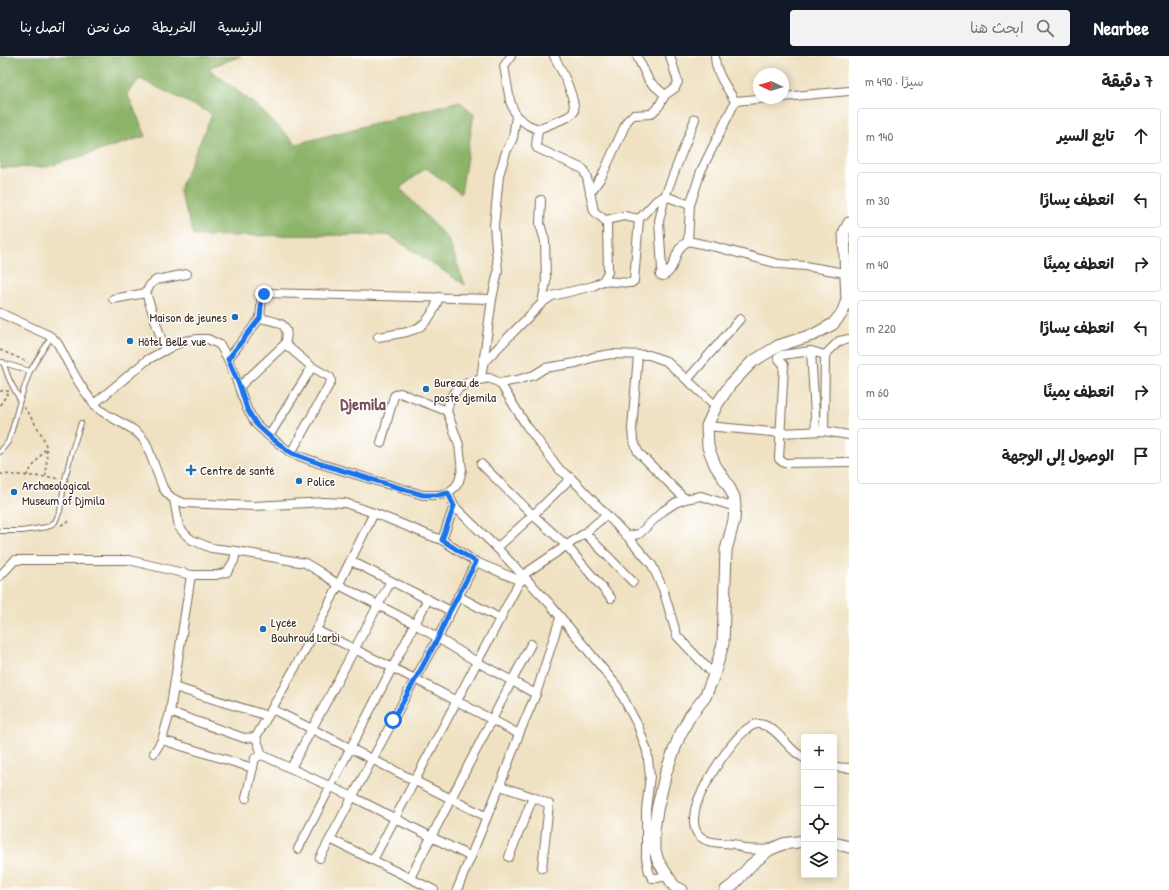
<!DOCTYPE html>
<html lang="ar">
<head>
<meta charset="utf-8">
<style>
	:root { --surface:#fff; --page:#f2f2f2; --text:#222; --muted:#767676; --line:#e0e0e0; --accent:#111827 }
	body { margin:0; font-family:"Patrick Hand","Playpen Sans Arabic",sans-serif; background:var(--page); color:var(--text); direction:rtl }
	.controls { position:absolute; right:12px; bottom:12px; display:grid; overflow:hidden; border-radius:4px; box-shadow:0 2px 10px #0003 }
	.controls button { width:36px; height:36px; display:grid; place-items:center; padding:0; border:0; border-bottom:1px solid var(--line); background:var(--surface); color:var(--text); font:20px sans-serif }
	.compass { position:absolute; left:753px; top:12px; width:36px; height:36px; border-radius:50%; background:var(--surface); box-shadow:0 2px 10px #0003; rotate:274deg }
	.stop { position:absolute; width:12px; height:12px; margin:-9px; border:3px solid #1a73e8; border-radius:50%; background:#fff }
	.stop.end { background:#1a73e8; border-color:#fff; box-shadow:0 1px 4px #0008 }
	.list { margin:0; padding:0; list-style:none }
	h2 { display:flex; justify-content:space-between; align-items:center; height:52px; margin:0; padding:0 16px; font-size:17px }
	h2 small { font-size:13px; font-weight:400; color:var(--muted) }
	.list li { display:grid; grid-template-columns:26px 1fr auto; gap:12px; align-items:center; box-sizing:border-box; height:56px; margin:0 8px 8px; padding:0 8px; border:1px solid var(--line); border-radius:4px }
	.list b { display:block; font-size:15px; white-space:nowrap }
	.list em { font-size:13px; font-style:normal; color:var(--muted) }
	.icon { flex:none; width:22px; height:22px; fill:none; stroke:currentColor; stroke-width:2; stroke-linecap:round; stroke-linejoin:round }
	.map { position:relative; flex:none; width:849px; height:834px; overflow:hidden; direction:ltr }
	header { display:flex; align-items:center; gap:24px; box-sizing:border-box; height:56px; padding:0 20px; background:var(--accent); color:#fff }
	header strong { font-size:19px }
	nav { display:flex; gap:22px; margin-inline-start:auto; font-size:14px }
	.search { width:280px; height:36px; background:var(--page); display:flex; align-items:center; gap:10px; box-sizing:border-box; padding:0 14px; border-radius:4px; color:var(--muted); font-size:15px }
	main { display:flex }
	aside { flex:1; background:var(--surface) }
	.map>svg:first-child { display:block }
</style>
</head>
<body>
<header>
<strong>Nearbee</strong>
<div class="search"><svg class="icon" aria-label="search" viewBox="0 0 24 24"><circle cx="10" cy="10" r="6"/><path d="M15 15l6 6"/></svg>ابحث هنا</div>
<nav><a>الرئيسية</a><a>الخريطة</a><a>من نحن</a><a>اتصل بنا</a></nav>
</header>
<main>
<aside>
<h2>7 دقيقة<small>سيرًا · 490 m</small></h2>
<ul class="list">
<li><svg class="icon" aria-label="ahead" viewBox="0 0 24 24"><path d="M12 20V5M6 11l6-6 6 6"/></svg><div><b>تابع السير</b></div><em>140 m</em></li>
<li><svg class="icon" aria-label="left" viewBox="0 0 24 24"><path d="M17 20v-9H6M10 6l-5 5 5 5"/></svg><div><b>انعطف يسارًا</b></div><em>30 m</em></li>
<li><svg class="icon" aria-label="right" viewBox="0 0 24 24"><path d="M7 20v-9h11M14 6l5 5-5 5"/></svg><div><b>انعطف يمينًا</b></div><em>40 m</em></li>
<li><svg class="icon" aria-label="left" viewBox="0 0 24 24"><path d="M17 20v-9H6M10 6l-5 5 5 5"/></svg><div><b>انعطف يسارًا</b></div><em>220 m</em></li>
<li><svg class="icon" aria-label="right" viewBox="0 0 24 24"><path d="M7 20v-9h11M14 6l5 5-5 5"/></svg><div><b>انعطف يمينًا</b></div><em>60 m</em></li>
<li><svg class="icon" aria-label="arrive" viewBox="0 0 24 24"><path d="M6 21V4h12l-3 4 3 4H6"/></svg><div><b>الوصول إلى الوجهة</b></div></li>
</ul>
</aside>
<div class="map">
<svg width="849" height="834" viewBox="0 0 849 834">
	<rect width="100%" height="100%" fill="#fff"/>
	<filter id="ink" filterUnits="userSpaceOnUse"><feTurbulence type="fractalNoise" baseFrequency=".025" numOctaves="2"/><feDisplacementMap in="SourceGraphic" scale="8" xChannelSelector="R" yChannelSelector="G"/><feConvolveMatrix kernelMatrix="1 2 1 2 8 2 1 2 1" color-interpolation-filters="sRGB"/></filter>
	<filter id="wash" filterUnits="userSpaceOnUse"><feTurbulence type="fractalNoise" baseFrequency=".012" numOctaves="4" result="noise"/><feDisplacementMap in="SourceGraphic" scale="16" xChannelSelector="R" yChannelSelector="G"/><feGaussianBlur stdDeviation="0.9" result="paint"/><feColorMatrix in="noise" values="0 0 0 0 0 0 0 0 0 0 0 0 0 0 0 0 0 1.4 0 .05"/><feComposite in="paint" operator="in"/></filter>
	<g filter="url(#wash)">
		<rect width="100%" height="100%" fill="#efe1c1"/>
		<path fill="#8cb469" stroke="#646f44" d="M0,0h241l-33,12 49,38 39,38 163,-43 15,13 -13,79 -35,-25 -26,20 48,51 17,46 -76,-50 -195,1 -15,-46 33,-76 -72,-35 -13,14 19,43 -99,31 -47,1z"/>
	</g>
	<g filter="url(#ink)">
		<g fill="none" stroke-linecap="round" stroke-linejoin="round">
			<g stroke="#7a6a57" stroke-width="6">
				<g id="service">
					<path d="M0,306l30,9"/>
					<path d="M3,306l6,17 11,21"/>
					<path d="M0,396l8,-10 4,-12 8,-30 10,-29 21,-34"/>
					<path d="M0,475h22l25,-4 8,-5 5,-11 5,-32 7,-29 9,-27"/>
				</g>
			</g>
			<g stroke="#7a6a57" stroke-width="10">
				<g id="minor">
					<path d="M637,0l12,25 16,14"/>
					<path d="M715,0c0,16 12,32 20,45"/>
					<path d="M783,41l66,-6"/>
					<path d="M538,73l30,-12 6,-5c2,-15 -13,-43 -20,-56"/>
					<path d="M590,137l12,-17 25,-55 6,-6 18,-1 8,-8 6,-11 10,-7 3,-6 -8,-26"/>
					<path d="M541,144l-1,24 5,17 1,41 -4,21"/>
					<path d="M690,149l-25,-9 30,-77"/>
					<path d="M606,164l18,-4 15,3 18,-19 8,-4 -6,25 3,48 -2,6 3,1c11,-5 11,-19 17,-28 2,-3 6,-5 8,-7l2,-36 11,-34 33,-67 1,-3 35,-3"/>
					<path d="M688,185l28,6 63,17 26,2 40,7"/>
					<path d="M603,225l28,2 3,-2 5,-62"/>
					<path d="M146,237l4,-8 6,-5 31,-6"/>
					<path d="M113,243l33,-6 19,57"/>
					<path d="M0,257l46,21c5,2 9,6 12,10 12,22 23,47 41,65 15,13 36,16 47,34l17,45c5,8 12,13 21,15l71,3 69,-4 21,1 29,10 57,23 11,4 34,22 45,19"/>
					<path d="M260,262c17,4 32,4 25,26"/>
					<path d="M378,281c33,-6 49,-3 61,-40"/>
					<path d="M811,295l5,80"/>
					<path d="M638,299l-6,74 1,10 5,13 47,47"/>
					<path d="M825,299l-14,-4 -29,4 -4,3 6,7 -5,94 5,4 65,-1"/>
					<path d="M228,303l32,-41 2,-21 4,-4 226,6"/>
					<path d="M483,307l59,-60 10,-7 41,-10 10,-5 5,-9 -1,-48c-2,-6 -9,-8 -13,-13l-7,-33 -4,-9 -46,-21 -1,-2 2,-17 -10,-4 -12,-9"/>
					<path d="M481,323l11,-80 6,-28 -4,-45 5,-51 7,-23 7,-14 3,-22 -6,-15 -6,-35 7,-10"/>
					<path d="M687,324l53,-61"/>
					<path d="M500,327l17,-3 17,-5 11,-7 31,-5 18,-6 17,-3 38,1 17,6 50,45"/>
					<path d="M239,331l46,-43 27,23 18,10 1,4 -1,2 -39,70"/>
					<path d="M94,348l53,-44 24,-13 13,-6 14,-2h10l12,6 8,14 11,28 8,22 9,15 13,12 22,17 30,11 102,31h16l9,-2 8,-7 3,-5 3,-11 -3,-25 -12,-34 3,-13 8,-9 11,-7 20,-4 11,5 26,42 34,45 11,8 56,58 25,29 11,24 14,47 37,39"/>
					<path d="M707,370l75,7 42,-2 25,4"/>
					<path d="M824,375l1,-76 14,-14 10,-2"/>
					<path d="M269,380l43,-69"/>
					<path d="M381,387l13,-47 3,-2 3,-1 47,18"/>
					<path d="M481,408l52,51 33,30 45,53"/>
					<path d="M174,443l5,28 7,8 6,5 19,8 25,3 69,12 15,9 19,13 76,39 62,38 59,32"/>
					<path d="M454,450l43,42 52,55 68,83 21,40 9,25 3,25 -4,34v48l3,14 3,6h4l12,-2"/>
					<path d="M374,457l-58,117 -60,107 6,18 91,42 118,60"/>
					<path d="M585,477l48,49"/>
					<path d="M627,480l12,-2 24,-23 12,-8 10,-4 16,-3 34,11"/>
					<path d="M442,484l12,-34 -6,-13"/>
					<path d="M497,492l36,-33 38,-37"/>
					<path d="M351,505l100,50"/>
					<path d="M0,520l15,-16h114l62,15h25l11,-3 7,-11 2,-10"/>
					<path d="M458,540l43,23"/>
					<path d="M316,574l99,49 104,55"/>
					<path d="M174,631l94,29"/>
					<path d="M272,653l215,108"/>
					<path d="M170,656l74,26 12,-1"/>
					<path d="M162,684l8,-28 21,-137"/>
					<path d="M154,697l8,-13 91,28"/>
					<path d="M834,711l15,1"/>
					<path d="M291,712l100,-187"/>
					<path d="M500,730l33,11 16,7 -7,64"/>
					<path d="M246,742l9,-40 7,-3"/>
					<path d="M330,783l104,51"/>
					<path d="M298,793l130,-250"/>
					<path d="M769,794c-8,-1 -16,0 -24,-1 -4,-1 -7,-4 -11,-5 -13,-2 -28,1 -37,-11 -5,-8 -3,-22 0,-30 5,-16 43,-81 62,-79 19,2 28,26 45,34"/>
					<path d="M509,801l24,-60"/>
					<path d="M320,802l95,-179 23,-41 13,-27 25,-49"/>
					<path d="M373,804l150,-285 62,-42 21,-18"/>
					<path d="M410,822l121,-234"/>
					<path d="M457,834l47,-115 15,-41 17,-40 24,-76"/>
				</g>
			</g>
			<g stroke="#7a6a57" stroke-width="13">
				<g id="secondary">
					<path d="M834,787l15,4"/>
					<path d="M682,834l-8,-4 -16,-25 -4,-14v-17l3,-20 9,-38 13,-35 11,-21 15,-19 9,-22 9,-31 3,-94 8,-30 1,-13 -1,-10 -6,-12 -13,-20 -7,-18 -1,-21 9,-20 14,-21 22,-23 26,-16 37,-12 18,-10 9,-11 5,-13 -3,-67 5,-10"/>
					<path d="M726,834l7,-5 18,-20 18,-15 14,-6 21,-3"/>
				</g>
			</g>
			<g stroke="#7a6a57" stroke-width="1.5" stroke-dasharray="3 3" stroke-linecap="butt">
				<path d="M0,294l28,12"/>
				<path d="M0,335h9"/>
				<path d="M0,349l8,-12"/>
				<path d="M24,351c7,11 16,23 21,35 3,11 1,24 1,35"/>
				<path d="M0,418l49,3 11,2"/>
				<path d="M26,420l20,-28"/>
				<path d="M61,469l9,-4"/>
			</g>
			<use href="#service" stroke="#fff" stroke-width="4"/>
			<use href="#minor" stroke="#fff" stroke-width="8"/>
			<use href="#secondary" stroke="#fff" stroke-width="11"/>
		</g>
	</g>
	<g fill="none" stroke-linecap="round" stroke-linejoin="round" filter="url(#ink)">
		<path stroke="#1a73e8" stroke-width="5" d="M264,238l-2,3 -2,21 -32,41 12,28 7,22 9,15 13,12 22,17 30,11 102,31h16l9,-2 6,13 -12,34 34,22 -26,49 -12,27 -45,82"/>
	</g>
	<g fill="#1f6fb2" stroke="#fff" stroke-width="1.5">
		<circle cx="235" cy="261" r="4"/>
		<circle cx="130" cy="285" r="4"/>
		<circle cx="426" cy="333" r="4"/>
		<path d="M189 408h4v4h4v4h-4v4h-4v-4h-4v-4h4z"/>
		<circle cx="299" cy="425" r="4"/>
		<circle cx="14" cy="436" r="4"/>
		<circle cx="263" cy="573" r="4"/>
	</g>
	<g text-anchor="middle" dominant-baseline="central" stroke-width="3" stroke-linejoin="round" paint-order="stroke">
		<g font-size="13" fill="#3b2a1e" stroke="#fff" text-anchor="start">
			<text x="227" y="261" text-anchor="end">Maison de jeunes</text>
			<text x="138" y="285">Hôtel Belle vue</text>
			<text x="434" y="326">Bureau de<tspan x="434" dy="15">poste djemila</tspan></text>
			<text x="200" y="414">Centre de santé</text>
			<text x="307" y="425">Police</text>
			<text x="22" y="429">Archaeological<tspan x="22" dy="15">Museum of Djmila</tspan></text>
			<text x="271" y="566">Lycée<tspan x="271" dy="15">Bouhroud Larbi</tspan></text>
		</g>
		<g font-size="17" font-weight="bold" fill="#75505a" stroke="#fff">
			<text x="363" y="347">Djemila</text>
		</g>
	</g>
</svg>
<div class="controls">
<button>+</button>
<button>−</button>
<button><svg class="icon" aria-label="locate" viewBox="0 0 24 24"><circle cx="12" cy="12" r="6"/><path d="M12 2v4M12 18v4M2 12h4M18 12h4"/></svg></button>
<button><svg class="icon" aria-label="layers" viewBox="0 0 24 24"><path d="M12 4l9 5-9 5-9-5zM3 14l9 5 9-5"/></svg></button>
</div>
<svg class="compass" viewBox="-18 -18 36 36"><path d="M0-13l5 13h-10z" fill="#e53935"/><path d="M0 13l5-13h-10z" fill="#767676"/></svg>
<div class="stop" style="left:393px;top:664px"></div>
<div class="stop end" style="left:264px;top:238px"></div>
</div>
</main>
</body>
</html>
